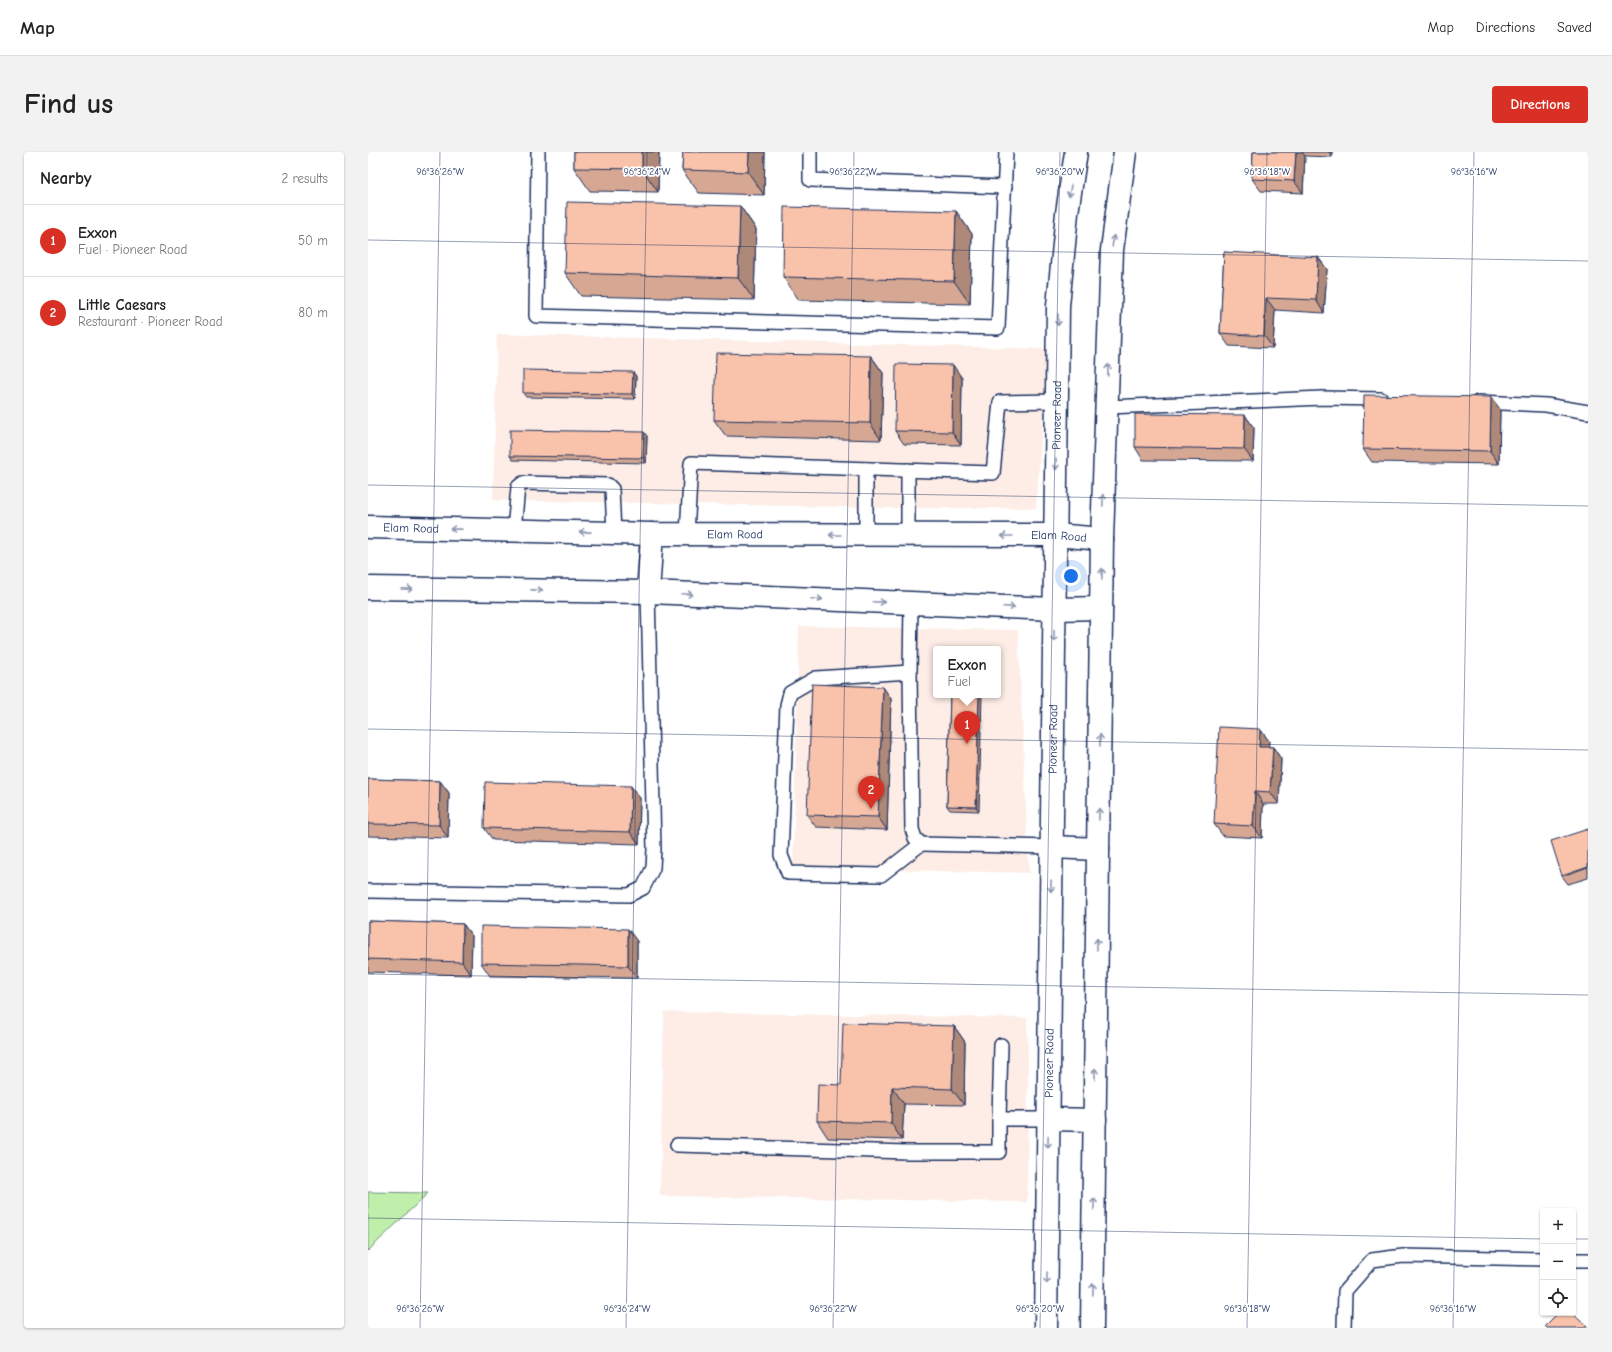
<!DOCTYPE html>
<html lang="en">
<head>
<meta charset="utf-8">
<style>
	:root { --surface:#fff; --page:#f2f2f2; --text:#222; --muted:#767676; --line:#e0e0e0; --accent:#d93025 }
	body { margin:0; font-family:"Comic Neue",sans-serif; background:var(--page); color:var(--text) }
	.controls { position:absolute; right:12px; bottom:12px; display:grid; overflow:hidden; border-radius:4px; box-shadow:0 1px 3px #0004 }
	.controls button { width:36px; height:36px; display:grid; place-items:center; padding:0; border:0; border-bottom:1px solid var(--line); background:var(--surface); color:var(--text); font:20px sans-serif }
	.you { position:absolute; left:703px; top:424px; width:14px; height:14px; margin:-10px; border:3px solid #fff; border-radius:50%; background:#1a73e8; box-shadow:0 0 0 6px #1a73e833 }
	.badge { display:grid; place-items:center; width:26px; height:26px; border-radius:50%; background:var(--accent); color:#fff; font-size:13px; font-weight:700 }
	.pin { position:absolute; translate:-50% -33px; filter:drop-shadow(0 1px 2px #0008) }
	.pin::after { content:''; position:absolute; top:21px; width:14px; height:12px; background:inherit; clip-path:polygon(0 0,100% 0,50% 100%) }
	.popup { position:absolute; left:565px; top:494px; width:68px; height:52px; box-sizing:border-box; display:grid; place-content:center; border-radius:4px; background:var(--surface); filter:drop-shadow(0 1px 3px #0005); font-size:13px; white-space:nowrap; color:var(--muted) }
	.popup b { font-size:15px; color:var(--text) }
	.popup::after { content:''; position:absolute; left:50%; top:100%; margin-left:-8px; border:8px solid transparent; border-top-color:var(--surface) }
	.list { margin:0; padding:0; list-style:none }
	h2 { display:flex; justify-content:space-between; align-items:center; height:52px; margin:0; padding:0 16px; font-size:17px }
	h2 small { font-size:13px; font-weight:400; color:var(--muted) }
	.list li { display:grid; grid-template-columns:26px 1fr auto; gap:12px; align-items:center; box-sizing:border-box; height:72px; padding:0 16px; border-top:1px solid var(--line) }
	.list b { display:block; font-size:15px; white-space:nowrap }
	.list p { margin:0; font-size:13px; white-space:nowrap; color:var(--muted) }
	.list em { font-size:13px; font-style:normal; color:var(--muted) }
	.icon { flex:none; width:22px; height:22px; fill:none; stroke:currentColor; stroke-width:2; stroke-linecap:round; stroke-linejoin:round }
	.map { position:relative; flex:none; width:1220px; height:1176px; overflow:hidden; border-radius:4px }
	header { display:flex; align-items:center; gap:24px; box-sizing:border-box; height:56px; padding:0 20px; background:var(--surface); border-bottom:1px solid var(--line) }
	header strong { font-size:19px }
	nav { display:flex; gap:22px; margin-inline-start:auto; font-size:14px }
	.intro { display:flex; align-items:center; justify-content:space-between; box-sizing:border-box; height:96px; padding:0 24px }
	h1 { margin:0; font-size:28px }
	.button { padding:10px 18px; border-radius:4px; background:var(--accent); color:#fff; font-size:14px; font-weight:700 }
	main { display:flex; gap:24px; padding:0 24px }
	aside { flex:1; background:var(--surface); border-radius:4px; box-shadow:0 1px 3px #0004 }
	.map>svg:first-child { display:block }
</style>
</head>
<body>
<header>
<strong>Map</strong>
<nav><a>Map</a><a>Directions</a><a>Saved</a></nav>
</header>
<div class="intro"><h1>Find us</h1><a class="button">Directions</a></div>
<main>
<aside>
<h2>Nearby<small>2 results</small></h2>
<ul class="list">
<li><span class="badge">1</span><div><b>Exxon</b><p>Fuel · Pioneer Road</p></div><em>50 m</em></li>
<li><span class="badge">2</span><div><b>Little Caesars</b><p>Restaurant · Pioneer Road</p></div><em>80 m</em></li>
</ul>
</aside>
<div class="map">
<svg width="1220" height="1176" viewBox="0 0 1220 1176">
	<rect width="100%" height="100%" fill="#fff"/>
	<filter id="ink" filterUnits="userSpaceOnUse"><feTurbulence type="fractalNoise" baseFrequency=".025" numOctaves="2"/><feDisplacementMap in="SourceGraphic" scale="8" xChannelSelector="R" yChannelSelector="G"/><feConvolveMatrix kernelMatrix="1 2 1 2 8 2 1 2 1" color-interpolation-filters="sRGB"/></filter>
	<g filter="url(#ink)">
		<g fill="#fdede6" fill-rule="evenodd">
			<path d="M129,182l551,15 -12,159h-141l-402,-8z"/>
			<path d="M431,474l219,4 11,243 -236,-5zM568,497h62v46h-62z"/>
			<path d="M296,860l363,6 1,37 -1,147 -367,-6z"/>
		</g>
		<path fill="#c0eeab" stroke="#6e8e84" d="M0,1040l60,1 -60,58z"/>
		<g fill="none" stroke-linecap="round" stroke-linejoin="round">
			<g stroke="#1b2f5e" stroke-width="16">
				<g id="lane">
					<path d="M170,0l-2,164 462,12 8,-176"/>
					<path d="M442,0v28l195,7"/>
					<path d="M1110,250l68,3 42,7"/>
					<path d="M739,255l215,-9 59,1"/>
					<path d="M146,378l4,-43 5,-4 85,2 4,4 2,44"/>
					<path d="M319,382l4,-71 302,10 7,-71 57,-1"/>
					<path d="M498,383v-66"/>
					<path d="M540,384v-66"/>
					<path d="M543,451l-1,69 2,157 3,9 6,6 131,3"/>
					<path d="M542,520l-94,6 -26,15 -3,12 -6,150 7,18 93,2 40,-31"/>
					<path d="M0,739l261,4 14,-7 10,-20 1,-19 -6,-257"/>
					<path d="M631,967l2,-74"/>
					<path d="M309,993l230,7h92v-33h50"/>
					<path d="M1205,1108h15"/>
					<path d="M976,1176l1,-37 27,-31 31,-4 140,3"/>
				</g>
			</g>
			<g stroke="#1b2f5e" stroke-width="25">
				<g id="secondary">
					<path id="s1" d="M0,375l284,7 403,1 47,4"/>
					<path d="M0,436l280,4 407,17 46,-1"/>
					<path d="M280,440l4,-58"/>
					<path d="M684,695l46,2"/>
					<path d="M681,967l46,1"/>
					<path id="s2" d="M678,1176l12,-1022 9,-93 9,-61"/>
					<path d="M724,1176l10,-789 10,-289 13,-98"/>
				</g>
			</g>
			<use href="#lane" stroke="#fff" stroke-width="13"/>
			<use href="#secondary" stroke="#fff" stroke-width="22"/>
		</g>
		<g fill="#d6a893" stroke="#1b2f5e">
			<path d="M206,0h85l-1,40 -68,-1 -16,-23z"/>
			<path d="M315,0h82l-1,43 -65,-2 -17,-23z"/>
			<path d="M885,0h79v5l-27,-1 -2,37 -42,-2 -9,-12z"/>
			<path d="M372,54l16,23 -2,71 -173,-4 -16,-23z"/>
			<path d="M588,59l16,23 -2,70 -171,-4 -16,-23z"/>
			<path d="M856,100l103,17 -3,44 -49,-3 -2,38 -44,-2 -9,-13z"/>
			<path d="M503,204l12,17 -2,67 -155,-4 -12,-16z"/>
			<path d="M268,224l-1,23 -109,-2 -3,-4z"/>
			<path d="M594,226l-1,67 -57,-1 -9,-13z"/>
			<path d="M1132,257l-1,55 -127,-2 -9,-13z"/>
			<path d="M877,263l9,13 -1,33 -110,-1 -8,-13z"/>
			<path d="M279,284l-1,27 -133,-3 -3,-4z"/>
			<path d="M515,535l8,12 -4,131 -71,-3 -9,-12z"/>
			<path d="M582,543l29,116 -29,-1 -3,-4z"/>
			<path d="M892,577l9,12 -1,6h5l8,12 -2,45h-16l-1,34 -39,-2 -9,-12z"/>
			<path d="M0,627l72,2 9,12 -1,45 -80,-2z"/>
			<path d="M272,646l-1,46 -146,-4 -9,-12z"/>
			<path d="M1220,677v49l-20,6 -6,-8z"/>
			<path d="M0,769l95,3 9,12 -1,39 -103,-3z"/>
			<path d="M269,789v37l-147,-2 -9,-13z"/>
			<path d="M586,874l11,16 -1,63 -60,-1 -2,36 -74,-2 -11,-17 24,-36z"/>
		</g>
		<g fill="#ae8878" stroke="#1b2f5e">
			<path d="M274,0h17l-1,40 -16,-23z"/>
			<path d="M381,0h16l-1,43 -16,-23z"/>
			<path d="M928,0h6l3,4 -2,37 -9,-12z"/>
			<path d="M961,0h3v5z"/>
			<path d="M372,54l16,23 -2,71 -16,-22z"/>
			<path d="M588,59l16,23 -2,70 -16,-23z"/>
			<path d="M950,105l9,12 -3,44 -8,-13z"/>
			<path d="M898,146l9,12 -2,38 -9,-12z"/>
			<path d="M503,204l12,17 -2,67 -11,-17z"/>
			<path d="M585,213l9,13 -1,67 -9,-13z"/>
			<path d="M265,220l3,4 -1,23 -3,-5z"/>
			<path d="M1123,245l9,12 -1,55 -9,-13z"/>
			<path d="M877,263l9,13 -1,33 -9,-12z"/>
			<path d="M276,280l3,4 -1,27 -3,-5z"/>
			<path d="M515,535l8,12 -4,131 -9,-13z"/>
			<path d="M611,543h3l-3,116 -3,-4z"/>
			<path d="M892,577l9,12 -1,18 -9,-12z"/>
			<path d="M905,595l8,12 -2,45 -9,-12z"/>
			<path d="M72,629l9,12 -1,45 -9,-13z"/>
			<path d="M263,634l9,12 -1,46 -9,-12z"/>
			<path d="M887,639l8,13 -1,34 -9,-12z"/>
			<path d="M95,772l9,12 -1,39 -9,-13z"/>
			<path d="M260,777l9,12v37l-9,-12z"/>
			<path d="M586,874l11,16 -1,63 -12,-16z"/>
			<path d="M524,935l12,17 -2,36 -11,-17z"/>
		</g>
		<g fill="#f9c3ab" stroke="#1b2f5e">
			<path d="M206,0h68v17l-68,-1z"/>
			<path d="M315,0h66l-1,20 -66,-2z"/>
			<path d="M885,0h43l-2,29 -42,-2z"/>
			<path d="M199,50l173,4 -2,72 -173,-5z"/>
			<path d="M416,55l172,4 -2,70 -171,-4z"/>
			<path d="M856,100l94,5 -2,43 -50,-2 -2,38 -44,-3z"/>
			<path d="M348,201l155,3 -1,67 -156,-3z"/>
			<path d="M528,212l57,1 -1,67 -57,-1z"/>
			<path d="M155,218l110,2 -1,22 -109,-1z"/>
			<path d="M996,243l127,2 -1,54 -127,-2z"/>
			<path d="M767,262l110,1 -1,34 -109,-2z"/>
			<path d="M142,278l134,2 -1,26 -133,-2z"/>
			<path d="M444,532l71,3 -5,130 -71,-2z"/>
			<path d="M582,543h29l-3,112 -29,-1z"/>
			<path d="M851,575l41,2 -1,18h14l-3,45 -15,-1 -2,35 -39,-2z"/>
			<path d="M0,627l72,2 -1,44 -71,-1z"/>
			<path d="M117,630l146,4 -1,46 -146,-4z"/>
			<path d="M1220,677v38l-26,9 -11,-35z"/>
			<path d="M0,769l95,3 -1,38 -94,-3z"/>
			<path d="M113,774l147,3v37l-147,-3z"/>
			<path d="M475,871l111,3 -2,63 -60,-2 -1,36 -74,-2 1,-37 23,1z"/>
			<path d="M1190,1161h14l16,15h-41l-2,-2z"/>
		</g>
		<defs><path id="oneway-shaft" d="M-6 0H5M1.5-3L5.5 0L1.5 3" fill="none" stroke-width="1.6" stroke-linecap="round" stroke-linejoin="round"/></defs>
		<g stroke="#8d97ae">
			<use href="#oneway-shaft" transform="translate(702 39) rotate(99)"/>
			<use href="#oneway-shaft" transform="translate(745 89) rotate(-82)"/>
			<use href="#oneway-shaft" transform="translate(690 168) rotate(91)"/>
			<use href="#oneway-shaft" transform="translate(740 218) rotate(-88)"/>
			<use href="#oneway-shaft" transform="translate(688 312) rotate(91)"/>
			<use href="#oneway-shaft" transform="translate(735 348) rotate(-88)"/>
			<use href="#oneway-shaft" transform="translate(88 377) rotate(-179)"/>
			<use href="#oneway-shaft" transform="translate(217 380) rotate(-179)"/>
			<use href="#oneway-shaft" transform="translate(467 383) rotate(-180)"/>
			<use href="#oneway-shaft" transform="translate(639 384) rotate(180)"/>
			<use href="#oneway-shaft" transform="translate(734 422) rotate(-89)"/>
			<use href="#oneway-shaft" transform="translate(39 437) rotate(1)"/>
			<use href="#oneway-shaft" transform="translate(169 438) rotate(1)"/>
			<use href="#oneway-shaft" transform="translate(319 442) rotate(3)"/>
			<use href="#oneway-shaft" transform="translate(449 447) rotate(3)"/>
			<use href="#oneway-shaft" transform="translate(511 450) rotate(2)"/>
			<use href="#oneway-shaft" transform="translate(641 455) rotate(2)"/>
			<use href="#oneway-shaft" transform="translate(686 484) rotate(91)"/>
			<use href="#oneway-shaft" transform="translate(732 588) rotate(-89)"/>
			<use href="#oneway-shaft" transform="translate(731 662) rotate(-89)"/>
			<use href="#oneway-shaft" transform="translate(683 734) rotate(91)"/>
			<use href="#oneway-shaft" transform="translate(729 792) rotate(-89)"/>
			<use href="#oneway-shaft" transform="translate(727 922) rotate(-89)"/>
			<use href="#oneway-shaft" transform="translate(680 990) rotate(91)"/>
			<use href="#oneway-shaft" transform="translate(726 1052) rotate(-89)"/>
			<use href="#oneway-shaft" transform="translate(679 1126) rotate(91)"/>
			<use href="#oneway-shaft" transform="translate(725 1137) rotate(-89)"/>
		</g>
	</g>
	<path fill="none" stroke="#1b2f5e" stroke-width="1" stroke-opacity="0.45" d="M0,88l1220,21M0,333l1220,21M0,577l1220,21M0,822l1220,21M0,1066l1175,21M1205,1087h15M52,1176l20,-1176M258,1176l21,-1176M465,1176l21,-1176M672,1176l20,-1176M879,1176l20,-1176M1085,1176l21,-1176"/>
	<g text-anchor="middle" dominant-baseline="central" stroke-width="3.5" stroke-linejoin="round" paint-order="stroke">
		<g font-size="12" fill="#1b2f5e" stroke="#fff">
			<text stroke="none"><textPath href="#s2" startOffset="913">Pioneer Road</textPath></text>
			<text stroke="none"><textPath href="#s1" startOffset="43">Elam Road</textPath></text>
			<text stroke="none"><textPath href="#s1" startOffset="367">Elam Road</textPath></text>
			<text stroke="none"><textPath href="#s1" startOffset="691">Elam Road</textPath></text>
			<text stroke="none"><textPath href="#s2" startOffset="589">Pioneer Road</textPath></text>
			<text stroke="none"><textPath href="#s2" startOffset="265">Pioneer Road</textPath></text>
		</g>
	</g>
	<g font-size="10" text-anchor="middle" fill="#1b2f5e" stroke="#fff" stroke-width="3.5" stroke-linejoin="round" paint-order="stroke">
		<text x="72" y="23">96°36'26"W</text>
		<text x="279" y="23">96°36'24"W</text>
		<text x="485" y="23">96°36'22"W</text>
		<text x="692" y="23">96°36'20"W</text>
		<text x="899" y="23">96°36'18"W</text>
		<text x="1106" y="23">96°36'16"W</text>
		<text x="52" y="1160">96°36'26"W</text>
		<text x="259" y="1160">96°36'24"W</text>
		<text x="465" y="1160">96°36'22"W</text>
		<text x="672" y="1160">96°36'20"W</text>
		<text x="879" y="1160">96°36'18"W</text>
		<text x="1085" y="1160">96°36'16"W</text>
	</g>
</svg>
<div class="controls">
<button>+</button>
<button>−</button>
<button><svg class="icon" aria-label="locate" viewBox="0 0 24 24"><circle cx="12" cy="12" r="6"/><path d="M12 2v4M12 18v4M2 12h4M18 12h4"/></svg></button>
</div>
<div class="you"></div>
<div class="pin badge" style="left:599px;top:592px">1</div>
<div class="popup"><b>Exxon</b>Fuel</div>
<div class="pin badge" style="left:503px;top:657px">2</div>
</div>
</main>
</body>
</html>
